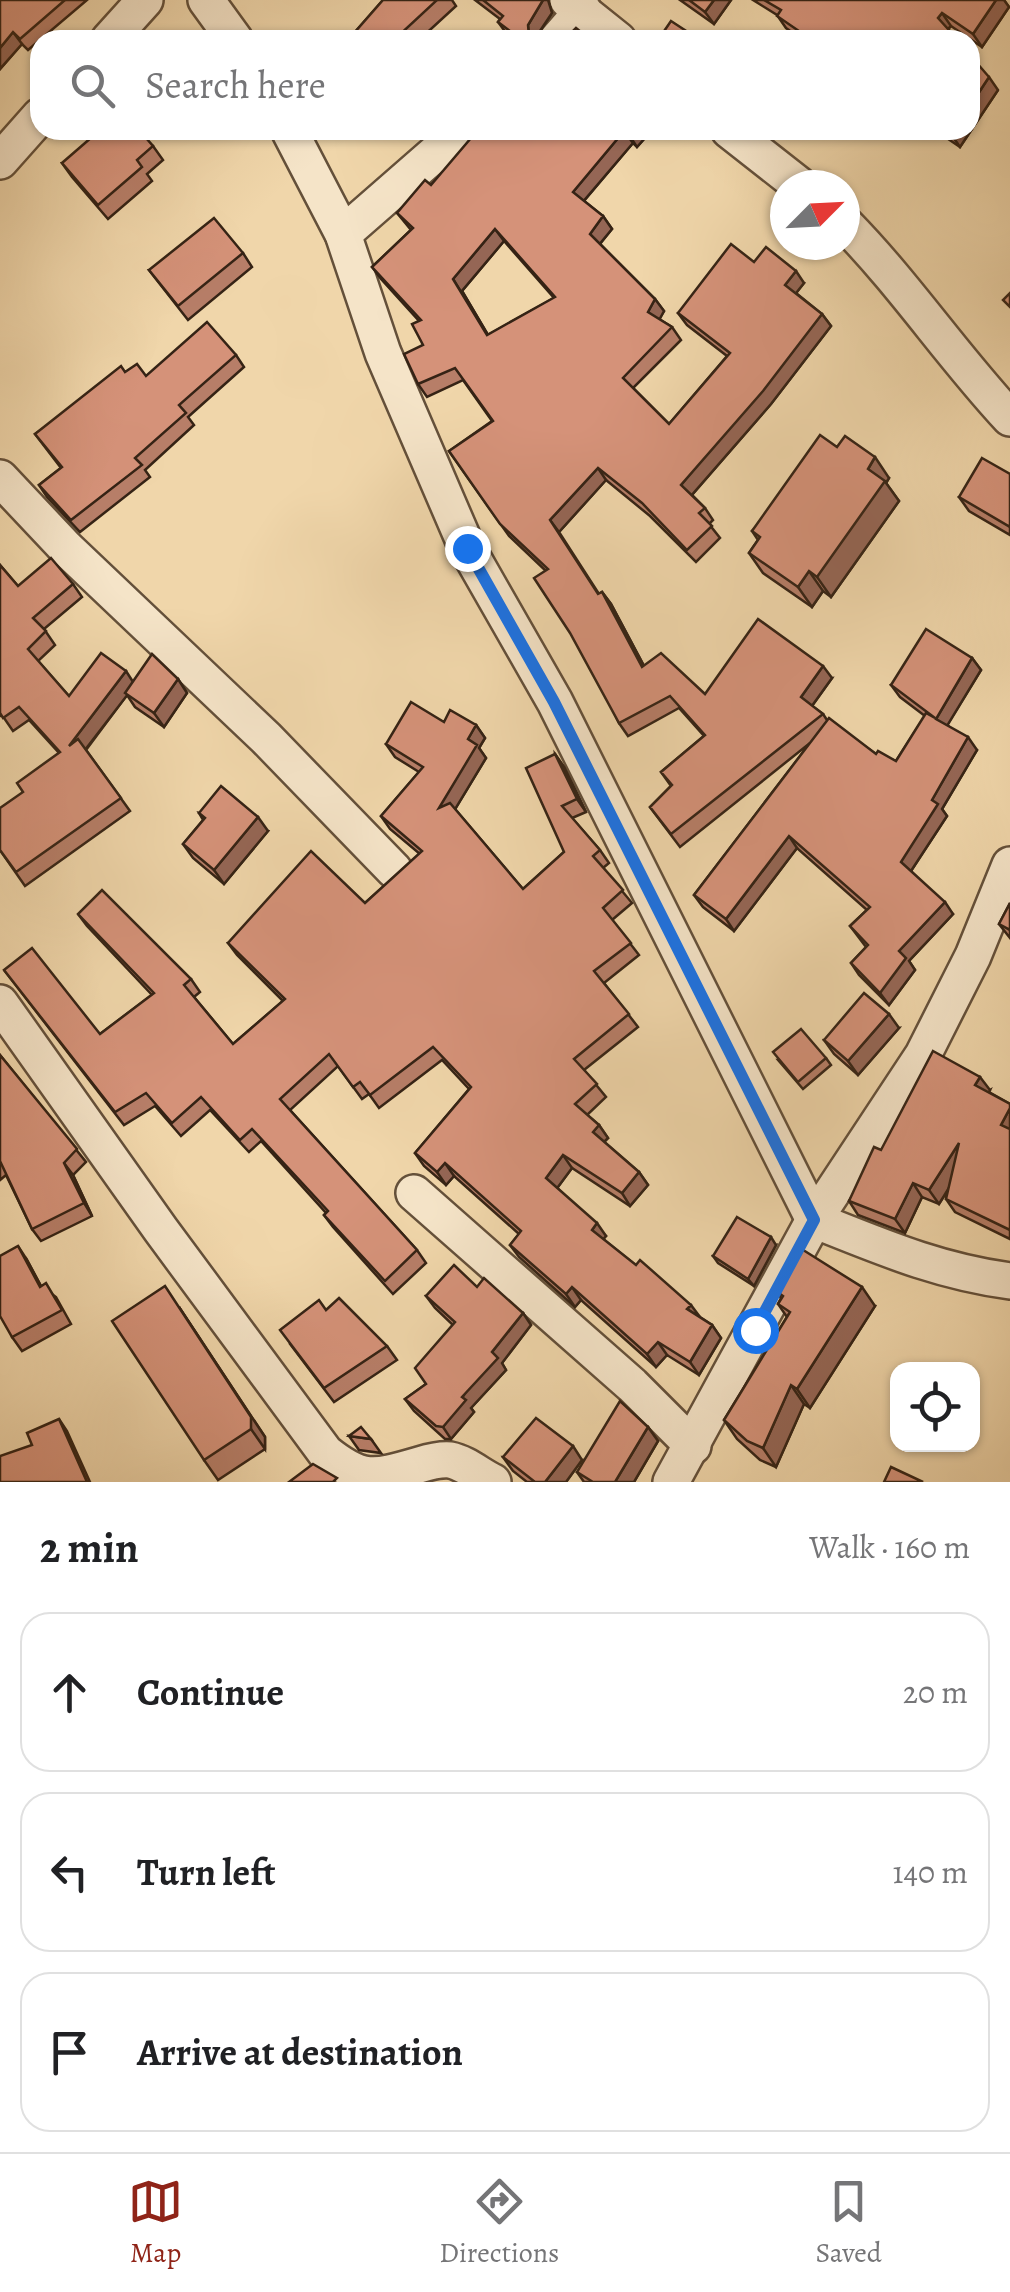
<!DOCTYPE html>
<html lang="en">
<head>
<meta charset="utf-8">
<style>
	:root { --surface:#fff; --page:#f2f2f2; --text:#202124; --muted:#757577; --line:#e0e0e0; --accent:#8f2418 }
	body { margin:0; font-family:Alegreya,serif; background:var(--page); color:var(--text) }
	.controls { position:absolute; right:30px; bottom:30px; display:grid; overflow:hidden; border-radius:20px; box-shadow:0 2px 8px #0004 }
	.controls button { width:90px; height:90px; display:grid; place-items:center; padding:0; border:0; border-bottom:2px solid var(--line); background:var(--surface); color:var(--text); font:50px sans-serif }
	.compass { position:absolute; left:770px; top:170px; width:90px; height:90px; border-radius:50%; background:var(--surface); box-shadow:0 2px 8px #0004; rotate:66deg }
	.stop { position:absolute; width:30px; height:30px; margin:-22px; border:8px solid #1a73e8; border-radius:50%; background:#fff }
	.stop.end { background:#1a73e8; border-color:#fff; box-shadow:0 2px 10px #0008 }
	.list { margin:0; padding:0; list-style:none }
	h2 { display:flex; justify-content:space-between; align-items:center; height:130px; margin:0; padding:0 40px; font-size:42px }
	h2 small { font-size:32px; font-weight:400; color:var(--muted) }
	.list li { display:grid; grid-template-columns:65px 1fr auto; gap:30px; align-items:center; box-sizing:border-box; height:160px; margin:0 20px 20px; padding:0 20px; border:2px solid var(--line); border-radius:30px }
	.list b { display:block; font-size:38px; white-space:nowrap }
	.list em { font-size:32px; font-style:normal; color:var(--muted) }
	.icon { flex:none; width:55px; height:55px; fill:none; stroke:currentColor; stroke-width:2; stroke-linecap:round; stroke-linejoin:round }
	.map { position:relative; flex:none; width:1010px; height:1482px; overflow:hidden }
	.search { position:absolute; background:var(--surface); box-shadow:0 2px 8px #0004; left:30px; right:30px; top:30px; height:110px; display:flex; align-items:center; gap:25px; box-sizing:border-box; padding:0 35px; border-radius:30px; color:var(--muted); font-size:38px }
	.sheet { height:670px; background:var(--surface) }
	nav { display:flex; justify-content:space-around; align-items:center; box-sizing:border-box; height:140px; border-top:2px solid var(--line); background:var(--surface); font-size:28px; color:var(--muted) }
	nav a { display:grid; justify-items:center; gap:5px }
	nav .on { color:var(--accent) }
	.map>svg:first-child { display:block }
</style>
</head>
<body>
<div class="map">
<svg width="1010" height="1482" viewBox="0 0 1010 1482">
	<rect width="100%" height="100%" fill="#f0d6aa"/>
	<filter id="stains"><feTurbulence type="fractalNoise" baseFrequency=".002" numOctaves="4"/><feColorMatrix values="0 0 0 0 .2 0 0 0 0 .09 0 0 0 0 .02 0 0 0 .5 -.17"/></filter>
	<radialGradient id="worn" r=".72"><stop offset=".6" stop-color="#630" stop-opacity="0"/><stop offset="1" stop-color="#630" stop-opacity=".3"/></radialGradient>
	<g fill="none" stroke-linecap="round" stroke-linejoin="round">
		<g stroke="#64503a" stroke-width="40">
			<g id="minor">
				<path d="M206,0l29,40"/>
				<path d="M568,0l50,40"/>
				<path d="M109,40l36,-40"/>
				<path d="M557,40l26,-30"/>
				<path d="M289,130l54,104 40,119 84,195 88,154 259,518c68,27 123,51 196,61"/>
				<path d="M729,130l70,55"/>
				<path d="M0,161l40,-45"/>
				<path d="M845,224c60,61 107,132 165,194"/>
				<path d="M343,234l119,-104"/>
				<path d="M0,478l66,70 200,190 128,132"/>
				<path d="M0,1003l161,227 164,222c37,30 49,26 94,13 10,-3 21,-6 31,-5 15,3 29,15 43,22"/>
				<path d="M414,1193l218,192 61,61"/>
				<path d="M671,1482l143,-262 109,-165 50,-99 37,-91"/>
			</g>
		</g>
		<use href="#minor" stroke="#f5e4c8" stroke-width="35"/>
	</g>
	<g fill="#b77e68" stroke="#352315" stroke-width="2.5" fill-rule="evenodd">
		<path d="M0,0h87l-59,50 -6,-6 -22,25z"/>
		<path d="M383,0h69l4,6 -37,34h-71z"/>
		<path d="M475,0h73l4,13 -16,24v3h-21l-8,-6 -9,-12 2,-3z"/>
		<path d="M680,0h51l-17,24z"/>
		<path d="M753,0h251l5,7 -27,40 -31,-21 -3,3 10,11h-155l-17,-12 -9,-13z"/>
		<path d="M998,90l-38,57 -25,-17h35z"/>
		<path d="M486,130h166l-15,17 -4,-4 -49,58 19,15 9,13 -12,15 55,55 9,12 -5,8 13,8 9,13 -48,48 36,36 58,-68 -40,-31 -9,-12 76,-51 50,21 -8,10 26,21 9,12 -60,78 -79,91 13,13 8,12 -4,4 11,14 -24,24 -46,-46 -44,-36 -47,52 40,62 3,-2 9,12 33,62 61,28 127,-16 -20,28 11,8 4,6 49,34 20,7 29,-45 -25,-19 -9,-12 81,-27 9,12 -34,55 30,25 -35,59 5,7 -36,55 42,43 -44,47 6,9 -26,35 -30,-30 -8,-12 15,-16 -16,-21 17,-16 -70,-62 -63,83 -31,-24 -9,-12 116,-152 -130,104 -30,-40 21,-21 -10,-14 43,-36 -25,-28 -51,28 -9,-13 -73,-152 -37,-35 -60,-85 43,-30 -29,-41 -36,17 -9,-13 5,-39 -4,-24 -38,-42 -9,-12 39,-37 -14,-17 34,-28zM504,241l50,57 -66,37 -26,-44z"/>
		<path d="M153,146l10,14 -16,14 5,7 -44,38 -36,-42 -10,-14z"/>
		<path d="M243,253l9,14 -64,53 -39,-50z"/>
		<path d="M236,355l8,12 -56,50 6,8 -49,45 5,7 -70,55 -33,-35 -8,-12 22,-17 -26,-34 90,-62 21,4z"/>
		<path d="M837,447l52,31 -3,5 13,18 -68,96 -8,-6 -11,16 -49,-34 -14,-20 9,-13 -6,-9z"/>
		<path d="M1010,474v61l-41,-24 -10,-14z"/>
		<path d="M0,565l18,21 55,-2 9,13 -38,32 11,16 -17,16 31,35 64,-14 45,-3 9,14 -23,34 -29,-20 -8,-12 -41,55 44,61 -105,75 -25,-36 23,-58 36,-39 -30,-33 -16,11 -11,-16 -2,1z"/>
		<path d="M444,722l32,3 9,13 -6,10 7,10 -31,51 68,80 41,-37 -9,-98 9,13 22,45 -14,6 28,32 9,13 -6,5 29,35 -20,17 27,35 -35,28 34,44 -54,43 22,27 -19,18 12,10 9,13 -4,4 35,30 9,13 -18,21 -58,-38 -15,20 49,48 -3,3 97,78 12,8 9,13 -22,37 -32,-20 -11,12 -75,-67 -6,7 -56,-50 -9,-12 9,-11 -65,-58 -8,9 -22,-19 -9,-13 54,-64 -27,-29 -63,48 -10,-14 -7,5 -24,-33 -48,44 127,140 9,13 -33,31 -60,-67 -9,-12 2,-2 -65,-72 -12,11 -39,-42 -29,26 -26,-30 -31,19 -120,-155 96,64 52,-39 -65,-69 -9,-12 113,65 9,13 -6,5 39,47 50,-43 -46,-46 -9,-12 137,-40 55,-49 -30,-25 -9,-13 38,-44 -24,-15 -9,-13z"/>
		<path d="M199,813l69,18 -44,53 -31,-26 -10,-14 20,-24z"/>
		<path d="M1010,903v35l-11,-14z"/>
		<path d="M899,1028l-41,47 -24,-21 -10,-14z"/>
		<path d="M0,1055l86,107 -13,13 19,41 -51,25 -9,-12 -26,-54 -6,5z"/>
		<path d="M826,1058l5,7 -28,24 -25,-29z"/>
		<path d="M990,1090l-1,2 21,12v135l-55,-27 -9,-13 2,-9 -9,14 -17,-7 -17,36 -47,-18 -9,-14 32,-51z"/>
		<path d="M776,1245l-22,41 -36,-23 -5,-7z"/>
		<path d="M27,1260l14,26 15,11 15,27 -49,27 -10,-14z"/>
		<path d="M477,1287l46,26 8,12 -29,38 4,7 -35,38 3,4 -23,27h-6l-31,-28 -9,-12 21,-15 27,-59 -18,-17 -9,-12z"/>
		<path d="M776,1291l99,15 -65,102 -6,-4 -28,63 -16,-7 -23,-21 -13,-19 63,-103 -9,-13 3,-6z"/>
		<path d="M179,1307l86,130v12l-47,31 -14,-20z"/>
		<path d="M326,1310l61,36 10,14 -63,42 -44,-58z"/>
		<path d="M648,1427l10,14 -24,41h-50l-7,-10z"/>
		<path d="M349,1436l22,3 10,14 -22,-3z"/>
		<path d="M503,1457l79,3 -16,22h-39l-14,-11z"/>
	</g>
	<g fill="#956655" stroke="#352315" stroke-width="2.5">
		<path d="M543,0h5l4,13 -16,24v3h-4l-3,-4 -1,-11z"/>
		<path d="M714,0h17l-17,24 -9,-12z"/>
		<path d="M996,0h8l5,7 -27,40 -9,-13z"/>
		<path d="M942,13l9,13 -4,4 -9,-12z"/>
		<path d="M13,32l9,12 -22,25v-21z"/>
		<path d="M989,77l9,13 -38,57 -9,-13 3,-4h16v-24z"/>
		<path d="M633,130h19l-15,17 -8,-12z"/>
		<path d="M624,131l9,12 -52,61 -8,-12z"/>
		<path d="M603,216l9,13 -14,17 -8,-12z"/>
		<path d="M495,229l9,12 -42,50 33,56 -42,-68z"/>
		<path d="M796,271l8,12 -11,14 -8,-12z"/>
		<path d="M655,299l9,12 -7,13 -9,-12z"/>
		<path d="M822,314l9,12 -60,78 -81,93 -9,-12z"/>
		<path d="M875,457l14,21 -3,5 13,18 -68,96 -14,-20 51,-108z"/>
		<path d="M598,468l8,12 -47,52 -9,-12z"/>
		<path d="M809,571l14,20 -11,16 -14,-20z"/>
		<path d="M602,592l9,12 40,75 -9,-12z"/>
		<path d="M972,658l9,12 -37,61 -8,-12z"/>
		<path d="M823,666l9,12 -23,32 -8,-13z"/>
		<path d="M126,671l9,14 -57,74 -9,-13z"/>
		<path d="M178,679l9,14 -23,34 -10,-14z"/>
		<path d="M476,725l9,13 -6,10 7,10 -38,63 -9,-13 29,-69z"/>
		<path d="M968,737l9,13 -35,59 5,7 -38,58 -8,-12 31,-62z"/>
		<path d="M555,754l9,13 22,45 -9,-13z"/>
		<path d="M258,817l10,14 -44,53 -10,-14z"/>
		<path d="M789,836l8,12 -63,83 -8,-12z"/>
		<path d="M945,902l8,12 -44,47 6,9 -26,35 -9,-12 19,-42z"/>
		<path d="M889,1014l10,14 -41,47 -10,-14z"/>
		<path d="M980,1077l10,13 -5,9 -10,-14z"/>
		<path d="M1010,1108v29l-9,-12z"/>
		<path d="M599,1125l9,13 -7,7 -8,-13z"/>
		<path d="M959,1143l9,14 -29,47 -10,-14z"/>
		<path d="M563,1155l9,13 -17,23 -9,-13z"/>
		<path d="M64,1163l9,12 19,41 -8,-13z"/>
		<path d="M445,1163l9,13 -8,9 -9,-13z"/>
		<path d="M639,1172l9,13 -18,21 -8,-13z"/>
		<path d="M913,1183l9,14 -17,36 -10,-14z"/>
		<path d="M597,1223l9,13 -5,6 -9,-12z"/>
		<path d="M771,1237l5,8 -22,41 -6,-7z"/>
		<path d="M18,1246l9,14 22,41 -9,-14z"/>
		<path d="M572,1287l9,13 -6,7 -9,-13z"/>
		<path d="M862,1287l13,19 -65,102 -13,-19z"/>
		<path d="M691,1305l9,12 -13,-8z"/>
		<path d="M179,1307l86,130v12l-14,-20z"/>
		<path d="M523,1313l8,12 -29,38 4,7 -35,38 3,4 -23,27 -8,-12 49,-75z"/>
		<path d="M712,1325l9,13 -22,37 -9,-13z"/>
		<path d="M658,1342l9,13 -11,12 -9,-13z"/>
		<path d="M791,1385l13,19 -28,63 -13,-19z"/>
		<path d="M59,1419l8,12 23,51h-3z"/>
		<path d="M648,1427l10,14 -24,41h-19z"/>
		<path d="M573,1446l9,14 -16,22h-21z"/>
	</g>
	<g fill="#d59279" stroke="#352315" stroke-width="2.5" fill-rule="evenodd">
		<path d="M0,0h65l-45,39 -7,-7 -13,16z"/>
		<path d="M383,0h54l-43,40h-46z"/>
		<path d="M483,0h60l-15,25 1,11 3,4h-10l-24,-18 5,-6z"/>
		<path d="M689,0h25l-9,12z"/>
		<path d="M764,0h232l-23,34 -31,-21 -4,5 20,22h-146l-35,-24 4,-6z"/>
		<path d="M671,21l29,19h-42z"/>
		<path d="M576,28l15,12h-27z"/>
		<path d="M970,55l19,22 -19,29z"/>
		<path d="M100,130h39l14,16 -16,14 5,7 -44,38 -36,-42z"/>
		<path d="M486,130h147l-4,5 -5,-4 -51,61 30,24 -13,18 65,65 -7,13 24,15 -49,51 46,46 61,-71 -52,-40 53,-69 23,18 12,-15 30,24 -11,14 37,29 -59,77 -82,94 24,23 -6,5 13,13 -25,24 -45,-47 -44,-35 -48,52 48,74 4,-2 40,75 19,-14 44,41 53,-75 65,47 -22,31 22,17 -152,120 -21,-27 22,-22 -11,-13 44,-37 -35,-39 -51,27 -49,-90 -36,-55 14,-9 -48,-45 -51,-73 44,-30 -38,-53 -37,16 -14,-30 19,-9 -11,-21 9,-4 -49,-53 41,-39 -16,-15 28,-33 6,5 46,-54 5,4zM495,229l60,68 -68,38 -34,-56z"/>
		<path d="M214,218l29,35 -65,53 -29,-36z"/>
		<path d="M1010,293v14l-7,-7z"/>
		<path d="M207,322l29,33 -57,50 7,8 -51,45 7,7 -71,55 -32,-35 23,-18 -27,-33 86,-68 4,6 12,-8 9,12z"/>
		<path d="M820,435l17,12 8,-11 30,21 -7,12 17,12 -68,96 -8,-6 -11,16 -49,-34 11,-16 -8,-6z"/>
		<path d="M982,458l28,16v53l-51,-30z"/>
		<path d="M51,558l22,26 -40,34 13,13 -18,18 41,47 32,-43 25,18 -57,75 9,-7 43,59 -105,74 -16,-22v-42l23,-16 -6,-9 43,-31 -41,-45 -16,11 -3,-5v-148l18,21z"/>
		<path d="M926,629l46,29 -36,61 32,18 -36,63 6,4 -37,58 44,40 -46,49 7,7 -26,35 -29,-30 17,-18 -18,-19 20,-19 -81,-71 -63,83 -32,-24 135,-177 47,36 2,-3 18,10 30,-48 9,5 -44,-33z"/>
		<path d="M152,654l26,25 -24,34 -29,-20z"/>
		<path d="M411,702l33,20 6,-12 26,15 -8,14 9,6 -38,63 11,-5 73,86 41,-37 -38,-84 29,-14 22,45 -15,7 38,44 -7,6 30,34 -20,18 28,35 -37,28 35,43 -55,45 23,25 -22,20 24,21 -6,7 46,40 -17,21 -59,-38 -17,23 51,45 -5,7 44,35 4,-5 51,45 -4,4 25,16 -22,37 -32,-20 -11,12 -75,-67 -6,7 -56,-49 11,-14 -76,-68 -8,9 -22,-19 56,-66 -38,-40 -63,48 -10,-13 -7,5 -24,-33 -49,45 137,151 -32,31 -61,-66 4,-4 -76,-82 -12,11 -39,-43 -29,26 -26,-30 -31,19 -111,-142 28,-22 68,86 54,-41 -76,-79 24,-24 89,89 -7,6 49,59 52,-45 -57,-56 83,-92 54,52 57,-52 -41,-35 42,-49 -37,-23z"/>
		<path d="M221,786l37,31 -44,53 -31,-26 22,-26 -6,-5z"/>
		<path d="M1010,903v27l-11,-6z"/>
		<path d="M864,993l25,21 -41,47 -24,-21z"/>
		<path d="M801,1029l25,29 -28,24 -25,-30z"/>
		<path d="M933,1051l47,26 -5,8 35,19v4l-9,17 9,4v101l-64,-31 13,-56 -30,47 -16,-7 -18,36 -46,-18 25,-54 7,3z"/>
		<path d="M0,1055l77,94 -13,14 20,40 -52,26 -32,-68z"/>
		<path d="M737,1217l34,20 -23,42 -35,-23z"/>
		<path d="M18,1246l22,41 6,-4 16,27 -50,27 -12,-21v-60z"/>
		<path d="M800,1248l62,39 -65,102 -6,-4 -28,63 -16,-7 -23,-21 66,-108 -12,-8 5,-8 -7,-5z"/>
		<path d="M454,1265l23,22 7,-9 39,35 -31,39 6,6 -36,39 4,3 -23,27 -7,-1 -31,-27 21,-15 -11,-16 40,-46 -29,-26z"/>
		<path d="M165,1286l86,131v12l-47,31 -92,-139z"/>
		<path d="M339,1298l48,48 -63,42 -44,-58 39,-30 7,10z"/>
		<path d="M620,1401l28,26 -33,55h-22l-16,-10z"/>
		<path d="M536,1418l37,28 -28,36h-10l-32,-25z"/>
		<path d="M59,1419l28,63h-87v-26l32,-11 -5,-12z"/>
		<path d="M361,1427l10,12 -22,-3z"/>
		<path d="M313,1464l24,14 -4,4h-44z"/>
		<path d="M891,1467l32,15h-39z"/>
	</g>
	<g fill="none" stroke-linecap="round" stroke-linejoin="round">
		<path stroke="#1a73e8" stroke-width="12" d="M467,548l87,154 260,518 -59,110"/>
	</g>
	<rect width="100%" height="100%" filter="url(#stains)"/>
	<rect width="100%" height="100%" fill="url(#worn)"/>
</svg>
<div class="controls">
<button><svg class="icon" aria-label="locate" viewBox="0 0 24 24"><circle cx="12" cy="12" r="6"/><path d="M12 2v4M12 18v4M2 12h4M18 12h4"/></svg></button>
</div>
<svg class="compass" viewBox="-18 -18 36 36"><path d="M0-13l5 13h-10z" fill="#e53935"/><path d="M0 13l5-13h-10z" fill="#757577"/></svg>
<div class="stop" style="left:755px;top:1330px"></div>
<div class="stop end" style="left:467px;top:548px"></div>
<div class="search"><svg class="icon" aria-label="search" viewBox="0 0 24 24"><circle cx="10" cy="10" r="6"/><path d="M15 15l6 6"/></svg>Search here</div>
</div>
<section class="sheet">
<h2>2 min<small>Walk · 160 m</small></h2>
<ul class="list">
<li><svg class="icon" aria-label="ahead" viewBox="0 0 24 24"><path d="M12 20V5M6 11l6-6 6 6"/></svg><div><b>Continue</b></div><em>20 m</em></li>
<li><svg class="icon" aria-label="left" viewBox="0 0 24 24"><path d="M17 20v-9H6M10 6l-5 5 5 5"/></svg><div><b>Turn left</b></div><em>140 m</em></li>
<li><svg class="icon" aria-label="arrive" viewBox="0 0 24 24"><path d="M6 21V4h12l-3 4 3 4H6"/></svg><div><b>Arrive at destination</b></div></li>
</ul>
</section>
<nav>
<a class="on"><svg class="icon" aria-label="map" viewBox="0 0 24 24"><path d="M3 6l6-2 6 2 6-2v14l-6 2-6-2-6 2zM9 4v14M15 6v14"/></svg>Map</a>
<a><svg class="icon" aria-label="directions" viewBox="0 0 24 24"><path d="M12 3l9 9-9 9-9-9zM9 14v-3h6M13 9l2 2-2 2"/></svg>Directions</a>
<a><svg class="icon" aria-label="saved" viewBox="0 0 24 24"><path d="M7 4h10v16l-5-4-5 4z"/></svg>Saved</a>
</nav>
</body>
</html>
